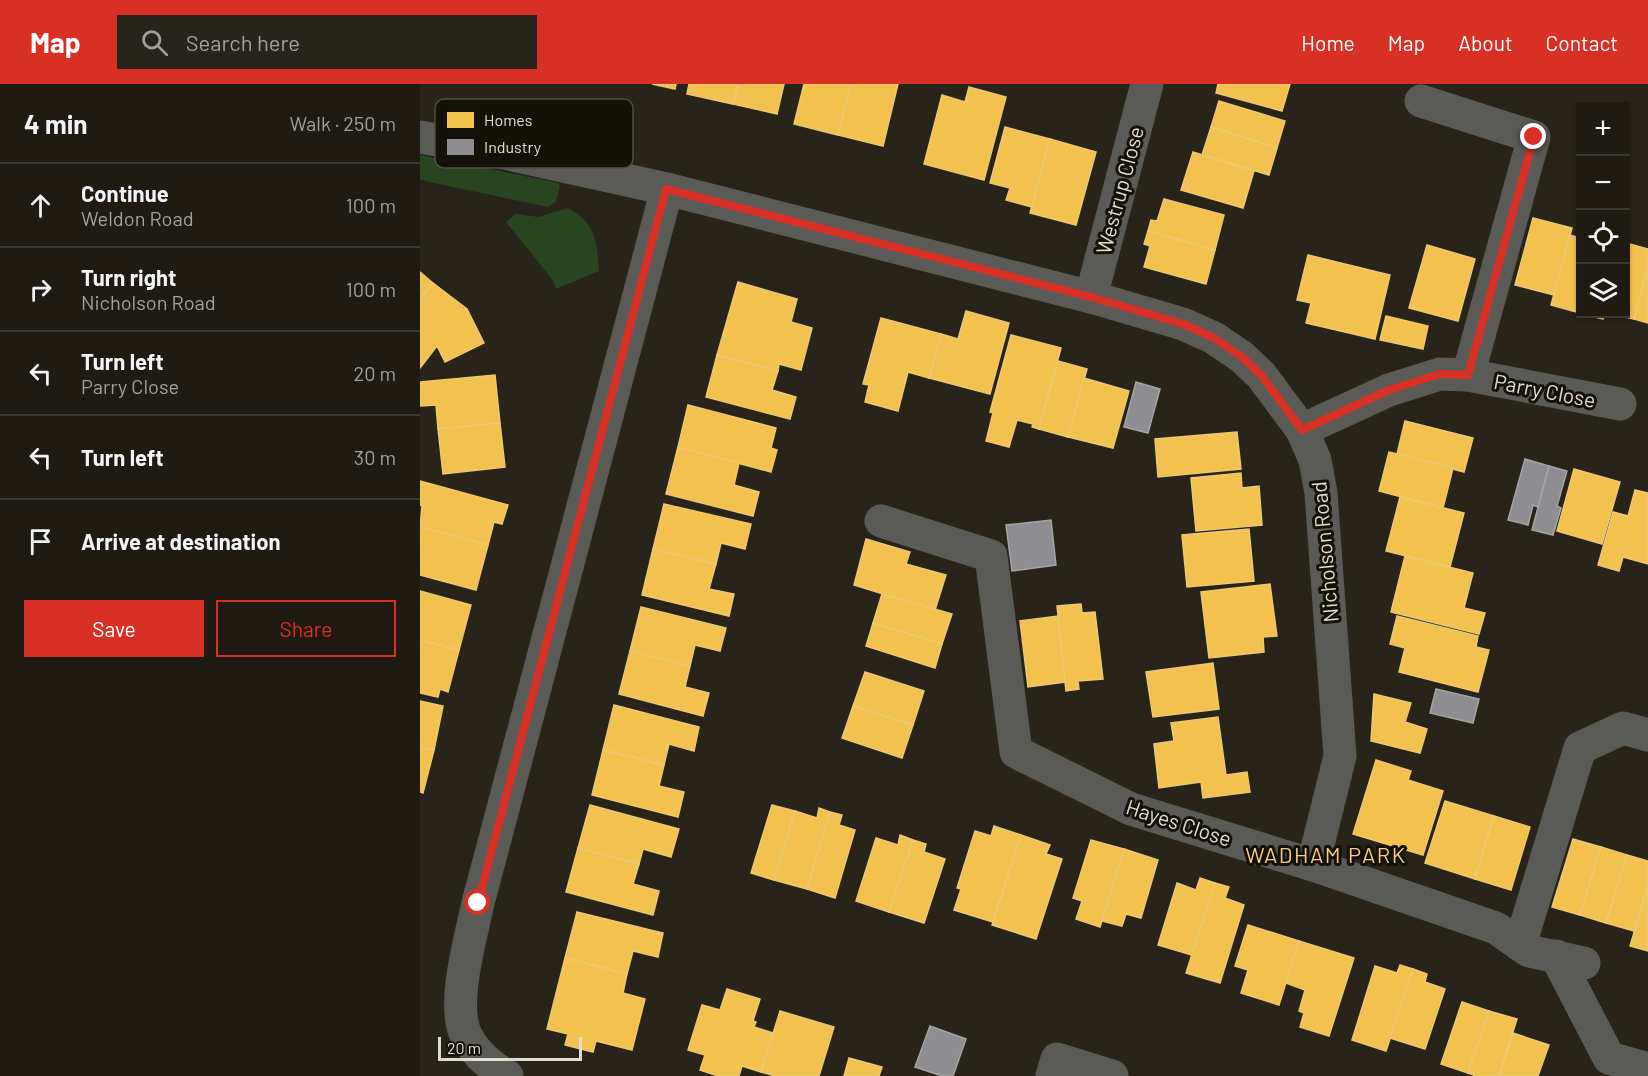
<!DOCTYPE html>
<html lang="en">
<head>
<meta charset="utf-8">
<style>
	:root { --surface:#1f1b13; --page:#27241c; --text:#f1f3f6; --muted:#a1a1a0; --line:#3c3933; --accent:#d93025 }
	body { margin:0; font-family:Barlow,sans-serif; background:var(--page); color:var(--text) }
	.controls { position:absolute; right:18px; top:18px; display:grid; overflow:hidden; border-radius:0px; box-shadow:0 2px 4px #0004 }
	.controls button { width:54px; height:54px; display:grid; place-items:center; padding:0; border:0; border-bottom:2px solid var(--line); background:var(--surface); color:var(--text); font:30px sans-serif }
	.scale { position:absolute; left:18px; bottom:15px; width:144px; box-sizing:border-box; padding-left:6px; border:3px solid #e1dcd0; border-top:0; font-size:16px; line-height:21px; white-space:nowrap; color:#e1dcd0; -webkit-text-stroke:4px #141108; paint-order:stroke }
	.stop { position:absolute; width:18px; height:18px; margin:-14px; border:4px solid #d93025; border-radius:50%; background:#fff }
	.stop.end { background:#d93025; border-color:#fff; box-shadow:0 2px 6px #0008 }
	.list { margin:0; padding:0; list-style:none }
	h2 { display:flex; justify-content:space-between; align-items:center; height:78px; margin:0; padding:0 24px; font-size:26px }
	h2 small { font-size:20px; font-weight:400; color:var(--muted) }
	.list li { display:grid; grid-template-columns:39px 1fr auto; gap:18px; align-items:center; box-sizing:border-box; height:84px; padding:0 24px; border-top:2px solid var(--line) }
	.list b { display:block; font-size:22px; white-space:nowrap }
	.list p { margin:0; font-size:20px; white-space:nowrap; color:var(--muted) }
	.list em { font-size:20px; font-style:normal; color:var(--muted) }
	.actions { display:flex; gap:12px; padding:18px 24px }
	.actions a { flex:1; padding:14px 0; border:2px solid var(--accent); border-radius:0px; text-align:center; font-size:21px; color:var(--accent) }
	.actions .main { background:var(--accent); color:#fff }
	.icon { flex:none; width:33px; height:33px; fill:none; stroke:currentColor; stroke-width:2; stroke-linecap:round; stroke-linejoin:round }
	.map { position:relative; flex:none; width:1228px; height:992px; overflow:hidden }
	header { display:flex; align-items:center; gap:36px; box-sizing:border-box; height:84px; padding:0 30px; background:var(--accent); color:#fff }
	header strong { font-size:28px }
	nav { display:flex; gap:33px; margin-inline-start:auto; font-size:21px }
	.search { width:420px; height:54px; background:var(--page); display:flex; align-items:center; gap:15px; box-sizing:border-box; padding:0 21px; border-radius:0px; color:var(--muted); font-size:22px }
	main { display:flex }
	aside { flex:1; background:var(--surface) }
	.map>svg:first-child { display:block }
</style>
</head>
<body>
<header>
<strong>Map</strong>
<div class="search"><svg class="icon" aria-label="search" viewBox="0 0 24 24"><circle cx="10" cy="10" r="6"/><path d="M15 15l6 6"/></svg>Search here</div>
<nav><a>Home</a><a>Map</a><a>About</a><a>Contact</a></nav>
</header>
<main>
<aside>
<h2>4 min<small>Walk · 250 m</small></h2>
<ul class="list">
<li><svg class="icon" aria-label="ahead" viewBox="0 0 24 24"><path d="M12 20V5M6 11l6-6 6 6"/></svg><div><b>Continue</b><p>Weldon Road</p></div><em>100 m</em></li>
<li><svg class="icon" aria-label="right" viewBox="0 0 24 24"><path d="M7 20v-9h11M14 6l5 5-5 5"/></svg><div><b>Turn right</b><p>Nicholson Road</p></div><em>100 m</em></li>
<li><svg class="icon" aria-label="left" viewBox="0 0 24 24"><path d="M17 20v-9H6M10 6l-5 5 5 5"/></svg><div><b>Turn left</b><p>Parry Close</p></div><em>20 m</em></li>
<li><svg class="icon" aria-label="left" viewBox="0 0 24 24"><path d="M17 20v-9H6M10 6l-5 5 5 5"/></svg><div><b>Turn left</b></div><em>30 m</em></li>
<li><svg class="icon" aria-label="arrive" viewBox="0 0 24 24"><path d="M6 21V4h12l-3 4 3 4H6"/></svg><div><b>Arrive at destination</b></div></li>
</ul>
<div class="actions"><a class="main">Save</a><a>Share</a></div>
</aside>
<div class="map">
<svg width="1228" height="992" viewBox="0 0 1228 992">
	<rect width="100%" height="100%" fill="#292419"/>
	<g fill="#27451f">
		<path d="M0,71l138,28 2,3 -4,15 -8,6 -128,-27z"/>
		<path d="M147,124c29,13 30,35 32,63l-43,18 -4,-10 -46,-57 10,-8 23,3z"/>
	</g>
	<g fill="#f2c14e" stroke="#edc975" stroke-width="1.5">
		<path d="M232,0h24l-1,5z"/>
		<path d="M269,0h49l-5,20 -46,-10z"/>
		<path d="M318,0h46l-7,30 -44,-10z"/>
		<path d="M384,0h47l-13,51 -44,-11z"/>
		<path d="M431,0h47l-15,62 -45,-11z"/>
		<path d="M798,0h72l-8,27 -66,-18z"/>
		<path d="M549,3l37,10 -22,83 -60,-16 18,-69 23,7z"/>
		<path d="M799,17l66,20 -8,27 -66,-21z"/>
		<path d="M585,43l45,12 -18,68 -26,-7 4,-12 -20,-5z"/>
		<path d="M791,43l66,21 -8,27 -67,-20z"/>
		<path d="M630,55l46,13 -20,73 -46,-12z"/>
		<path d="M773,68l61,19 -11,37 -62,-18z"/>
		<path d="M744,115l60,16 -9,35 -67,-19 3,-11 6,1z"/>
		<path d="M1113,134l39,10 -18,67 -39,-10z"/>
		<path d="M728,147l67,19 -9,34 -62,-17 6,-21 -6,-2z"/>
		<path d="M1150,151l10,3v75l-29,-8z"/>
		<path d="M1206,159l22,6v18l-14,52 -21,-5h13z"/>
		<path d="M1007,161l48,14 -17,62 -49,-13z"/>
		<path d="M888,171l82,20 -15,64 -69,-16 5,-20 -14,-3z"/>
		<path d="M1228,183v56l-14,-4z"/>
		<path d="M0,188l13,11 -13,16z"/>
		<path d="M318,198l59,17 -6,23 21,6 -11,42 -22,-6 -1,7 -61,-16z"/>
		<path d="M13,199l34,26 17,34 -39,19 -8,-16 -17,22v-69z"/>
		<path d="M546,227l43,12 -19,71 -61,-16 12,-44 17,5z"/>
		<path d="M1163,230h21l-1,5z"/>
		<path d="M966,232l42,10 -5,23 -43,-9z"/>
		<path d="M461,234l60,16 -12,44 -21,-6 -10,39 -33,-9 4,-17 -6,-1z"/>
		<path d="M591,251l50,13 -22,81 -7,-2 1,-3 -16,-4 -8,27 -23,-6 7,-28 -3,-1z"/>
		<path d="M297,271l61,16 -6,19 24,7 -6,22 -84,-22z"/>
		<path d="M638,277l29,8 -19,68 -29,-8z"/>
		<path d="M75,291l5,48 -62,6 -2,-24 -16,1v-24z"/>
		<path d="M664,294l45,13 -16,57 -45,-11z"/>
		<path d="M268,321l88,23 -5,20 6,2 -6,22 -93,-25z"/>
		<path d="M985,337l68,17 -9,34 -67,-18z"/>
		<path d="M80,339l5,44 -62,7 -5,-45z"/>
		<path d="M817,348l4,37 -83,8 -3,-38z"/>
		<path d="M258,363l61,16 -5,22 25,7 -6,24 -87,-22z"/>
		<path d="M969,368l64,16 -10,40 -64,-17z"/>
		<path d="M1154,385l46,13 -18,62 -45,-13z"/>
		<path d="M821,389l1,15 17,-2 3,39 -66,6 -5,-53z"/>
		<path d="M0,397l88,24 -6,19 -8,-2 -6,23 -68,-18 2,-21 -2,-1z"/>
		<path d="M1215,406l13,3v71l-25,-7 -4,14 -21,-6 15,-53 15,4z"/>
		<path d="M980,413l64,16 -14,54 -64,-16z"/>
		<path d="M244,420l87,20 -6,25 -24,-6 -5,21 -63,-15z"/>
		<path d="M0,443l68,18 -12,45 -56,-15z"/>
		<path d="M829,445l5,52 -67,6 -5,-52z"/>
		<path d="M446,455l44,13 -4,12 40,11 -11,35 -81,-25z"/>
		<path d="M233,465l63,15 -7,25 25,5 -5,22 -87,-21z"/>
		<path d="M985,472l68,17 -9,35 21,5 -6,21 -88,-22z"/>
		<path d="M850,500l7,52 -14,1 1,15 -55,6 -8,-66z"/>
		<path d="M0,507l51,14 -12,45 -39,-10z"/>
		<path d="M462,510l70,20 -10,30 -69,-21z"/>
		<path d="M661,520l1,9 13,-1 8,67 -25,2 1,8 -13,2 -9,-85z"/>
		<path d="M221,523l85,21 -6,23 -25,-6 -5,21 -60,-15z"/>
		<path d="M638,532l7,66 -37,5 -8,-66z"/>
		<path d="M977,532l81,20 -2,11 13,3 -11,42 -79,-20 6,-24 -15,-4z"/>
		<path d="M453,539l69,21 -7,24 -69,-22z"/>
		<path d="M0,556l39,10 -11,42 -8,-3 -2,8 -18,-4z"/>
		<path d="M210,567l60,15 -5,21 24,6 -6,23 -84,-22z"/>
		<path d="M793,579l6,46 -66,8 -7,-45z"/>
		<path d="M445,588l59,19 -11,34 -60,-19z"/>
		<path d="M954,610l37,9 -6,19 22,7 -7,24 -49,-12z"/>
		<path d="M0,617l23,5 -9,44 -14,-3z"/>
		<path d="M194,621l85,22 -5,24 -25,-7 -5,21 -61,-15z"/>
		<path d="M433,622l60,19 -11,33 -60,-20z"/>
		<path d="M798,633l8,58 21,-3 3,20 -47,6 -2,-16 -42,6 -5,-44 20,-3 -3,-18z"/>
		<path d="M0,663l14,3 -11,43 -3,-1z"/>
		<path d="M183,666l61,15 -5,21 25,6 -6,25 -86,-22z"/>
		<path d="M956,676l35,11 -3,9 35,11 -20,64 -70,-21z"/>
		<path d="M1025,717l49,15 -19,63 -50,-16z"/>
		<path d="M170,721l89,24 -8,28 -28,-8 -4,15 -61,-16z"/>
		<path d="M352,721l23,6 -21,69 -23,-7z"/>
		<path d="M399,724l11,4 -23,77 -33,-9 21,-69 22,7z"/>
		<path d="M410,728l12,3 -3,10 16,5 -20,68 -28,-9z"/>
		<path d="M1074,732l36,11 -19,63 -36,-11z"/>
		<path d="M574,742l27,9 -28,87 -39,-12 7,-21 -4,-1 18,-57 16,5z"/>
		<path d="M480,751l13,5 -24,72 -33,-11 20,-63 22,7z"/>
		<path d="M601,751l29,10 -4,9 16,5 -26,80 -44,-14z"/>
		<path d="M1153,755l28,8 -21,68 -28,-8z"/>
		<path d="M493,756l13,4 -2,8 21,7 -21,64 -35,-11z"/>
		<path d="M671,756l33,9 -24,78 -24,-8 6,-18 -9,-3z"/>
		<path d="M1181,763l26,8 -21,68 -26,-8z"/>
		<path d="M158,764l61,16 -6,20 26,7 -6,24 -87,-23z"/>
		<path d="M704,765l34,11 -17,58 -15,-4 -4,12 -20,-5z"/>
		<path d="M1207,771l21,6v25l-14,45 -28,-8z"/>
		<path d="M780,794l15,5 -23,72 -34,-10 19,-62 19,7z"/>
		<path d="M795,799l14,4 -4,11 19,7 -24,78 -34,-10z"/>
		<path d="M1228,802v65l-18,-5z"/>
		<path d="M157,828l86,21 -5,24 -25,-6 -6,23 -62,-16z"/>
		<path d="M828,841l51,16 -20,64 -38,-12 7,-23 -13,-4z"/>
		<path d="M879,857l55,17 -25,78 -29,-9 4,-14 -5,-2 6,-21 -19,-7z"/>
		<path d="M145,874l62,16 -4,19 22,6 -13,51 -36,-9 -3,11 -28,-7 3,-11 -21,-5z"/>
		<path d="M980,881l13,4 -27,82 -34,-11 23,-74 22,7z"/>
		<path d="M993,885l14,5 -2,8 20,7 -20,60 -35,-11z"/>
		<path d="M307,905l33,10 -7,22 3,1 -2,5 19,6 -12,39 -19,-6 -3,10h-21l-18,-6 5,-15 -17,-5 14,-45 18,5z"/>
		<path d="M1042,918l27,9 -21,62 -27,-9z"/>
		<path d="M360,927l54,16 -15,49h-44l-14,-4z"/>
		<path d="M1069,927l28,8 -18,57h-23l-8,-3z"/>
		<path d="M1093,949l36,12 -11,31h-39z"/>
		<path d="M429,974l33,9 -3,9h-35z"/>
	</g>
	<g fill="#8d8d92" stroke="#a6a5a5" stroke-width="1.5">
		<path d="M716,298l24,7 -12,44 -24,-6z"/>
		<path d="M1105,375l24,7 -11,41 -5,-2 -5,20 -20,-5z"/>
		<path d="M1129,382l18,5 -10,35 4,2 -8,27 -21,-5z"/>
		<path d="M631,436l5,45 -44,6 -6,-46z"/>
		<path d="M1016,605l43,10 -6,24 -43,-10z"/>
		<path d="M510,942l36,13 -13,37h-11l-27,-9z"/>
	</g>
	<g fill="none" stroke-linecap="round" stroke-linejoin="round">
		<g stroke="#5a5b56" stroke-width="33">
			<path d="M1001,17l113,36 -66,238"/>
			<path d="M0,53l53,9 194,43 424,108 92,27 31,14 28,19 19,18 41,55 13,30 6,33 19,263 -27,109"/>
			<path d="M671,213l56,-213"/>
			<path d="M882,346l87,-40 51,-16 28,1 152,29"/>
			<path d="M461,437l110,35 25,196 115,57 182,56 183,63 33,23 55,12"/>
			<path d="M1100,861l60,-197 43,-20 25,7"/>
			<path d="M1136,872l53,102 39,11"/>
			<path d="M87,992c-17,-10 -34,-25 -42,-43 -13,-32 6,-96 13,-130l189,-714"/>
			<path d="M632,992l5,-17 55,17"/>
		</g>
	</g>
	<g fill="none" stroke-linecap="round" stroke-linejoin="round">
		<path stroke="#d93025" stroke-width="8" d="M58,819l188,-714 425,108 92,27 31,14 28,19 19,18 41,55 87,-40 51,-16 28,1 66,-238"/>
	</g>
	<g text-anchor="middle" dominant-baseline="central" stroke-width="6" stroke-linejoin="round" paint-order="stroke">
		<g font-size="21" fill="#e1dcd0" stroke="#141108">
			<text transform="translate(699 106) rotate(-75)">Westrup Close</text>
			<text transform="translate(1125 306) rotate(11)">Parry Close</text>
			<text transform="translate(904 468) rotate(-95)">Nicholson Road</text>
			<text transform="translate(759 738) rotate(18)">Hayes Close</text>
		</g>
		<g font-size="22" letter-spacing="1.5" fill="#fac887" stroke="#141108">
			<text x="906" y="770">WADHAM PARK</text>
		</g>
	</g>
	<rect x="15" y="15" width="198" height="69" rx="9" fill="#141108" stroke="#524e44" stroke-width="1.5"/>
	<rect x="27" y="28" width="27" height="16" fill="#f2c14e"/>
	<rect x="27" y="55" width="27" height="16" fill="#8d8d92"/>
	<g font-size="16" fill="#e1dcd0">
		<text x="64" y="42">Homes</text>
		<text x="64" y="69">Industry</text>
	</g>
</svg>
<div class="controls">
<button>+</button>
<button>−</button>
<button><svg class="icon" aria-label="locate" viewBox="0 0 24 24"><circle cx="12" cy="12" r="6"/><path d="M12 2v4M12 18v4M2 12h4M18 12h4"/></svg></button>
<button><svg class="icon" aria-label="layers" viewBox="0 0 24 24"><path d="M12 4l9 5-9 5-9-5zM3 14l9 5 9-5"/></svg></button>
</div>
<div class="scale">20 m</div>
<div class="stop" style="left:58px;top:819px"></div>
<div class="stop end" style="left:1114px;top:53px"></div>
</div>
</main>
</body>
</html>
